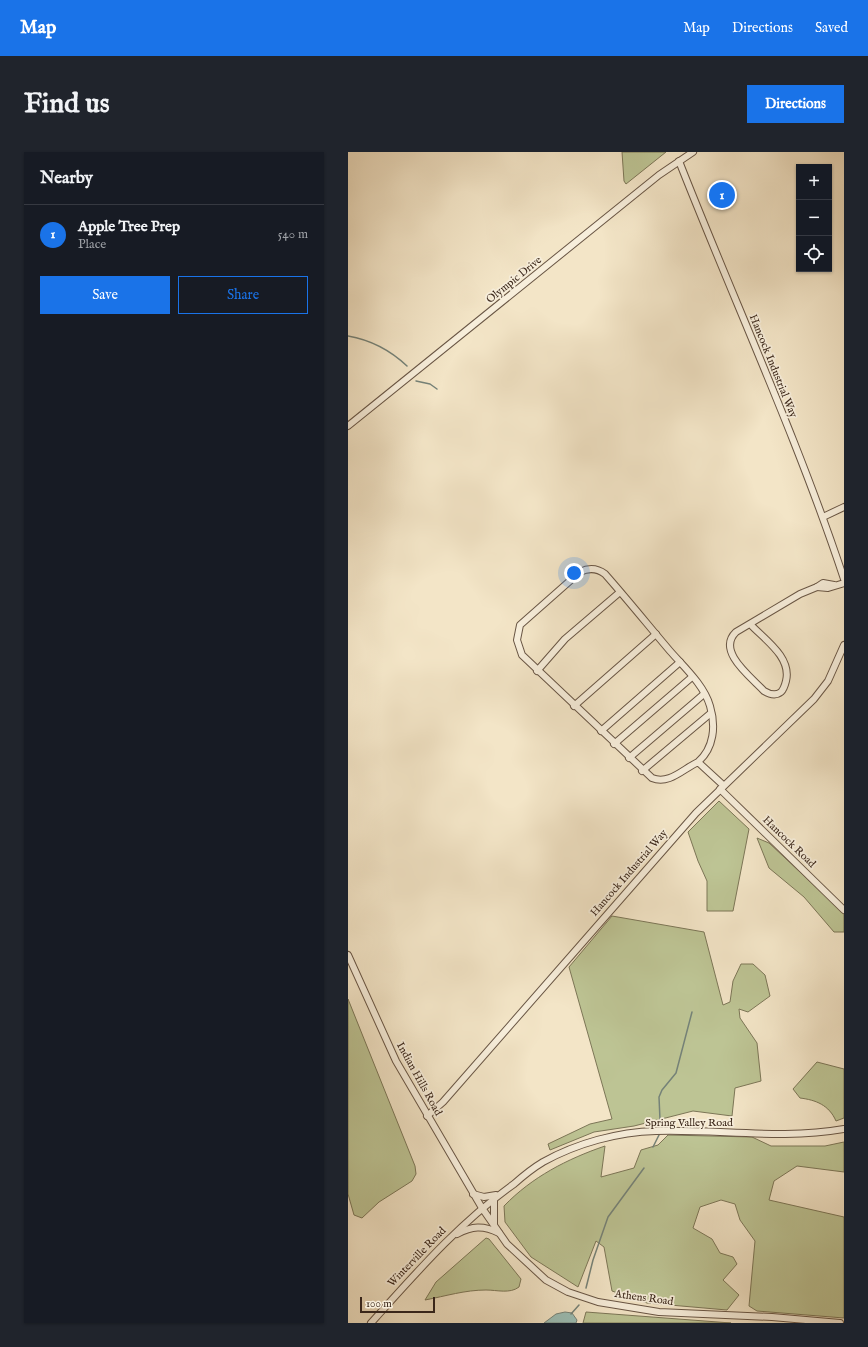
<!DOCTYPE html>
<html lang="en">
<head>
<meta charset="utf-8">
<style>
	:root { --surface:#171b24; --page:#20242c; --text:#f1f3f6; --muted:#9ea1a6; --line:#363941; --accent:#1a73e8 }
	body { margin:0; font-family:"IM FELL English",serif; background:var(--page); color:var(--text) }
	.controls { position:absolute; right:12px; top:12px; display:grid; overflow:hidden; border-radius:0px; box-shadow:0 1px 3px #0004 }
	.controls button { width:36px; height:36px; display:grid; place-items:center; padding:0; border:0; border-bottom:1px solid var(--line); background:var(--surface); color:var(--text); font:20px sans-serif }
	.scale { position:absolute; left:12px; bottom:10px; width:75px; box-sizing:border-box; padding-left:4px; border:2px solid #3b271a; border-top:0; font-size:11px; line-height:14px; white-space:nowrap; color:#3b271a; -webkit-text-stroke:3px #f7eedb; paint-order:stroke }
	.you { position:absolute; left:226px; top:421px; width:14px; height:14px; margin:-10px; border:3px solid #fff; border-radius:50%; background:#1a73e8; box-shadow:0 0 0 6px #1a73e833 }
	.badge { display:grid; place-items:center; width:26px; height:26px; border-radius:50%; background:var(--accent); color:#fff; font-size:13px; font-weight:700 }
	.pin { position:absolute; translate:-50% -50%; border:2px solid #fff; box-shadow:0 1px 4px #0006 }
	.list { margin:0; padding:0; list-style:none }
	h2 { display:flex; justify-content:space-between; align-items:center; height:52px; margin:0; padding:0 16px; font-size:17px }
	h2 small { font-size:13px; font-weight:400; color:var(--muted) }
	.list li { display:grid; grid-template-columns:26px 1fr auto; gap:12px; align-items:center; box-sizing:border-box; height:60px; padding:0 16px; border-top:1px solid var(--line) }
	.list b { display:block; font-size:15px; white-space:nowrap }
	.list p { margin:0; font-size:13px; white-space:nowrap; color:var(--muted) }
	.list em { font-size:13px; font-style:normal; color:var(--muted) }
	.actions { display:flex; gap:8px; padding:12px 16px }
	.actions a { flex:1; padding:9px 0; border:1px solid var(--accent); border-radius:0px; text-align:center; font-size:14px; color:var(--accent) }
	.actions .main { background:var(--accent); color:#fff }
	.icon { flex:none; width:22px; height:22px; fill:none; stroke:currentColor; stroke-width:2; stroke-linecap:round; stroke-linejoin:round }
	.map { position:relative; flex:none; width:496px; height:1171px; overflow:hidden; border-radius:0px }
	header { display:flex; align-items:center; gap:24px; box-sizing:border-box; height:56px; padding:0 20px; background:var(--accent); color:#fff }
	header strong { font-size:19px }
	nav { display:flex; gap:22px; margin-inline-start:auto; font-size:14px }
	.intro { display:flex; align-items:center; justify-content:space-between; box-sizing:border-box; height:96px; padding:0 24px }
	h1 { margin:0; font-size:28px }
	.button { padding:10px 18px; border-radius:0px; background:var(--accent); color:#fff; font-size:14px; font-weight:700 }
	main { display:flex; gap:24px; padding:0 24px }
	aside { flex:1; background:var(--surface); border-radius:0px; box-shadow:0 1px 3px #0004 }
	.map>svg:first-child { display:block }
</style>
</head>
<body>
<header>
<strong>Map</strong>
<nav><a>Map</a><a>Directions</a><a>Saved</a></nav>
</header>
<div class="intro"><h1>Find us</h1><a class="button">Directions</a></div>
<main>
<aside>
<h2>Nearby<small></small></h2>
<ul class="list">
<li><span class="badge">1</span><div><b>Apple Tree Prep</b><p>Place</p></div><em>540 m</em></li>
</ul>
<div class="actions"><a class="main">Save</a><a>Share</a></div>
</aside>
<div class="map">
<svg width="496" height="1171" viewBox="0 0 496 1171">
	<rect width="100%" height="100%" fill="#f3e5c7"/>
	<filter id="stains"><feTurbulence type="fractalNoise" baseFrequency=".005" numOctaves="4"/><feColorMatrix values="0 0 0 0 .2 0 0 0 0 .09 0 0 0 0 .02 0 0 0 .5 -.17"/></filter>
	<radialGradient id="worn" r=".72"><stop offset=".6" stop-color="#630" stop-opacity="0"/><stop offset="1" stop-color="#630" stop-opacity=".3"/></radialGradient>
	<g fill="#bdc494" stroke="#7c7657">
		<path d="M274,0h44l-40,32 -2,-3z"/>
		<path d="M371,649l30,28 -16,82h-26v-30l-9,-20 -10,-29z"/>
		<path d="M409,686l12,5 75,70v19h-10l-30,-35 -35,-29z"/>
		<path d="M264,764l92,16 19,73 7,-3 3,-21 8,-17h12l12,11 5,21 -22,16 -9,-3 1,9 17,25 4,38 -26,7 -3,28 -39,-5 -59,15 -40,6 -44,18 -2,-6 42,-20 22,-5 -43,-152z"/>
		<path d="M0,847l67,167 1,8 -4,7 -33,21 -17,16 -8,-3 -6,-21z"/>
		<path d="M469,910l27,7v49l-8,3c-7,-16 -20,-21 -36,-23l-7,-9z"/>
		<path d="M320,983l84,2 19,9h54l19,-4v30l-47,-6 -23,15 -5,19 75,17v101l-87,-7 -8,-5 6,-65 -15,-21 -5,-16 -14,-4 -21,7 -7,21 19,11 8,14 13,4 4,7 -14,16 16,15 -12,15 -80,-7 -35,-12 -8,-44 -8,-6 -18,46 -47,-30 -26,-35 -1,-16c28,-29 63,-47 101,-60l-4,31 33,-9 7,-18 17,-5z"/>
		<path d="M138,1086l3,1 32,40 -2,8c-9,7 -22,3 -33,3 -21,0 -40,6 -61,10l11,-18z"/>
		<path d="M238,1160l145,11h-148z"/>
	</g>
	<path fill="#9bbfb7" stroke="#758278" d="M217,1160l7,1 5,7 -1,3h-32l12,-9z"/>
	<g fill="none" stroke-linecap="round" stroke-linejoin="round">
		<g stroke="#758278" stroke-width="1.5">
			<path d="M0,184c23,4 42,14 59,30"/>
			<path d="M68,229l14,3 7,5"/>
			<path d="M312,968l-1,-23 3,-7 14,-17 16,-61"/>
			<path d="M305,995l6,-12"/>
			<path d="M238,1136l7,-28 15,-43 36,-49"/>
			<path d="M223,1162l8,-9"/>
		</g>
		<g stroke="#695645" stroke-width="8">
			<g id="minor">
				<path d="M331,9c55,140 118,276 165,418"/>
				<path d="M0,274l311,-251 34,-23"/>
				<path d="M475,365l21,-10"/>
				<path d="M486,433l-11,-2 -6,4 11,1 16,-5"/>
				<path d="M402,472c14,15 42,33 36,57 -1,4 -2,8 -5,11 -5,4 -12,2 -17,-1 -13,-14 -48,-40 -28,-59l64,-38 17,-7"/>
				<path d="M189,519l28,-32 55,-47"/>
				<path d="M226,554l82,-72"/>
				<path d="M253,579l79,-69"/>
				<path d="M266,592l78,-67"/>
				<path d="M281,606l75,-64"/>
				<path d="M350,610c-15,7 -29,23 -46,16l-130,-123 -5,-15 3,-15 60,-53c8,-4 17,-4 25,2 22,25 43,51 65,77 14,16 34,34 40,55 6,20 4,42 -12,56l25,23"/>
				<path d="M294,619l69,-58"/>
				<path d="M372,637l124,121"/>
				<path d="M0,803l48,106 86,147 25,36 39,36 22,12 30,10 61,10 113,5 68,6"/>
				<path d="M79,964l16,-14 253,-289 118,-114 14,-18 16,-36"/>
				<path d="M125,1042l11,3 12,-2"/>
				<path d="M146,1072v-26"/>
				<path d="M109,1082c15,-8 26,-9 42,-1"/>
				<path d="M23,1171c45,-50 88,-100 143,-139 9,-8 19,-16 29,-22 34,-19 75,-30 113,-31 62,-2 126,9 188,-2"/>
			</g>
		</g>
		<use href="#minor" stroke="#f7eedb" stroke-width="6"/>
	</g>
	<g text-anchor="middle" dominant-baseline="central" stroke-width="3.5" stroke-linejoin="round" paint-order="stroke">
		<g font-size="11" fill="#3b271a" stroke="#f7eedb">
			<text transform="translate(166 128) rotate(-39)">Olympic Drive</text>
			<text transform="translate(425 214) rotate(68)">Hancock Industrial Way</text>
			<text transform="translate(441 690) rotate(44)">Hancock Road</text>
			<text transform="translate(281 721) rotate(-49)">Hancock Industrial Way</text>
			<text transform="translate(71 927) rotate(61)">Indian Hills Road</text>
			<text x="341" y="971">Spring Valley Road</text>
			<text transform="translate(69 1105) rotate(-46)">Winterville Road</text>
			<text transform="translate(296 1146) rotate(8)">Athens Road</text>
		</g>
	</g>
	<rect width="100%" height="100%" filter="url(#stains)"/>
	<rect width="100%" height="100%" fill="url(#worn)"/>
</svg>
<div class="controls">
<button>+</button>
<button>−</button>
<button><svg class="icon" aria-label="locate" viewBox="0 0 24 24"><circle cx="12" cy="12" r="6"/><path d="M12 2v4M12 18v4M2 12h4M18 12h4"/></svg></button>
</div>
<div class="scale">100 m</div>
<div class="you"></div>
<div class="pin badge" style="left:374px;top:43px">1</div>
</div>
</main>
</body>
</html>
